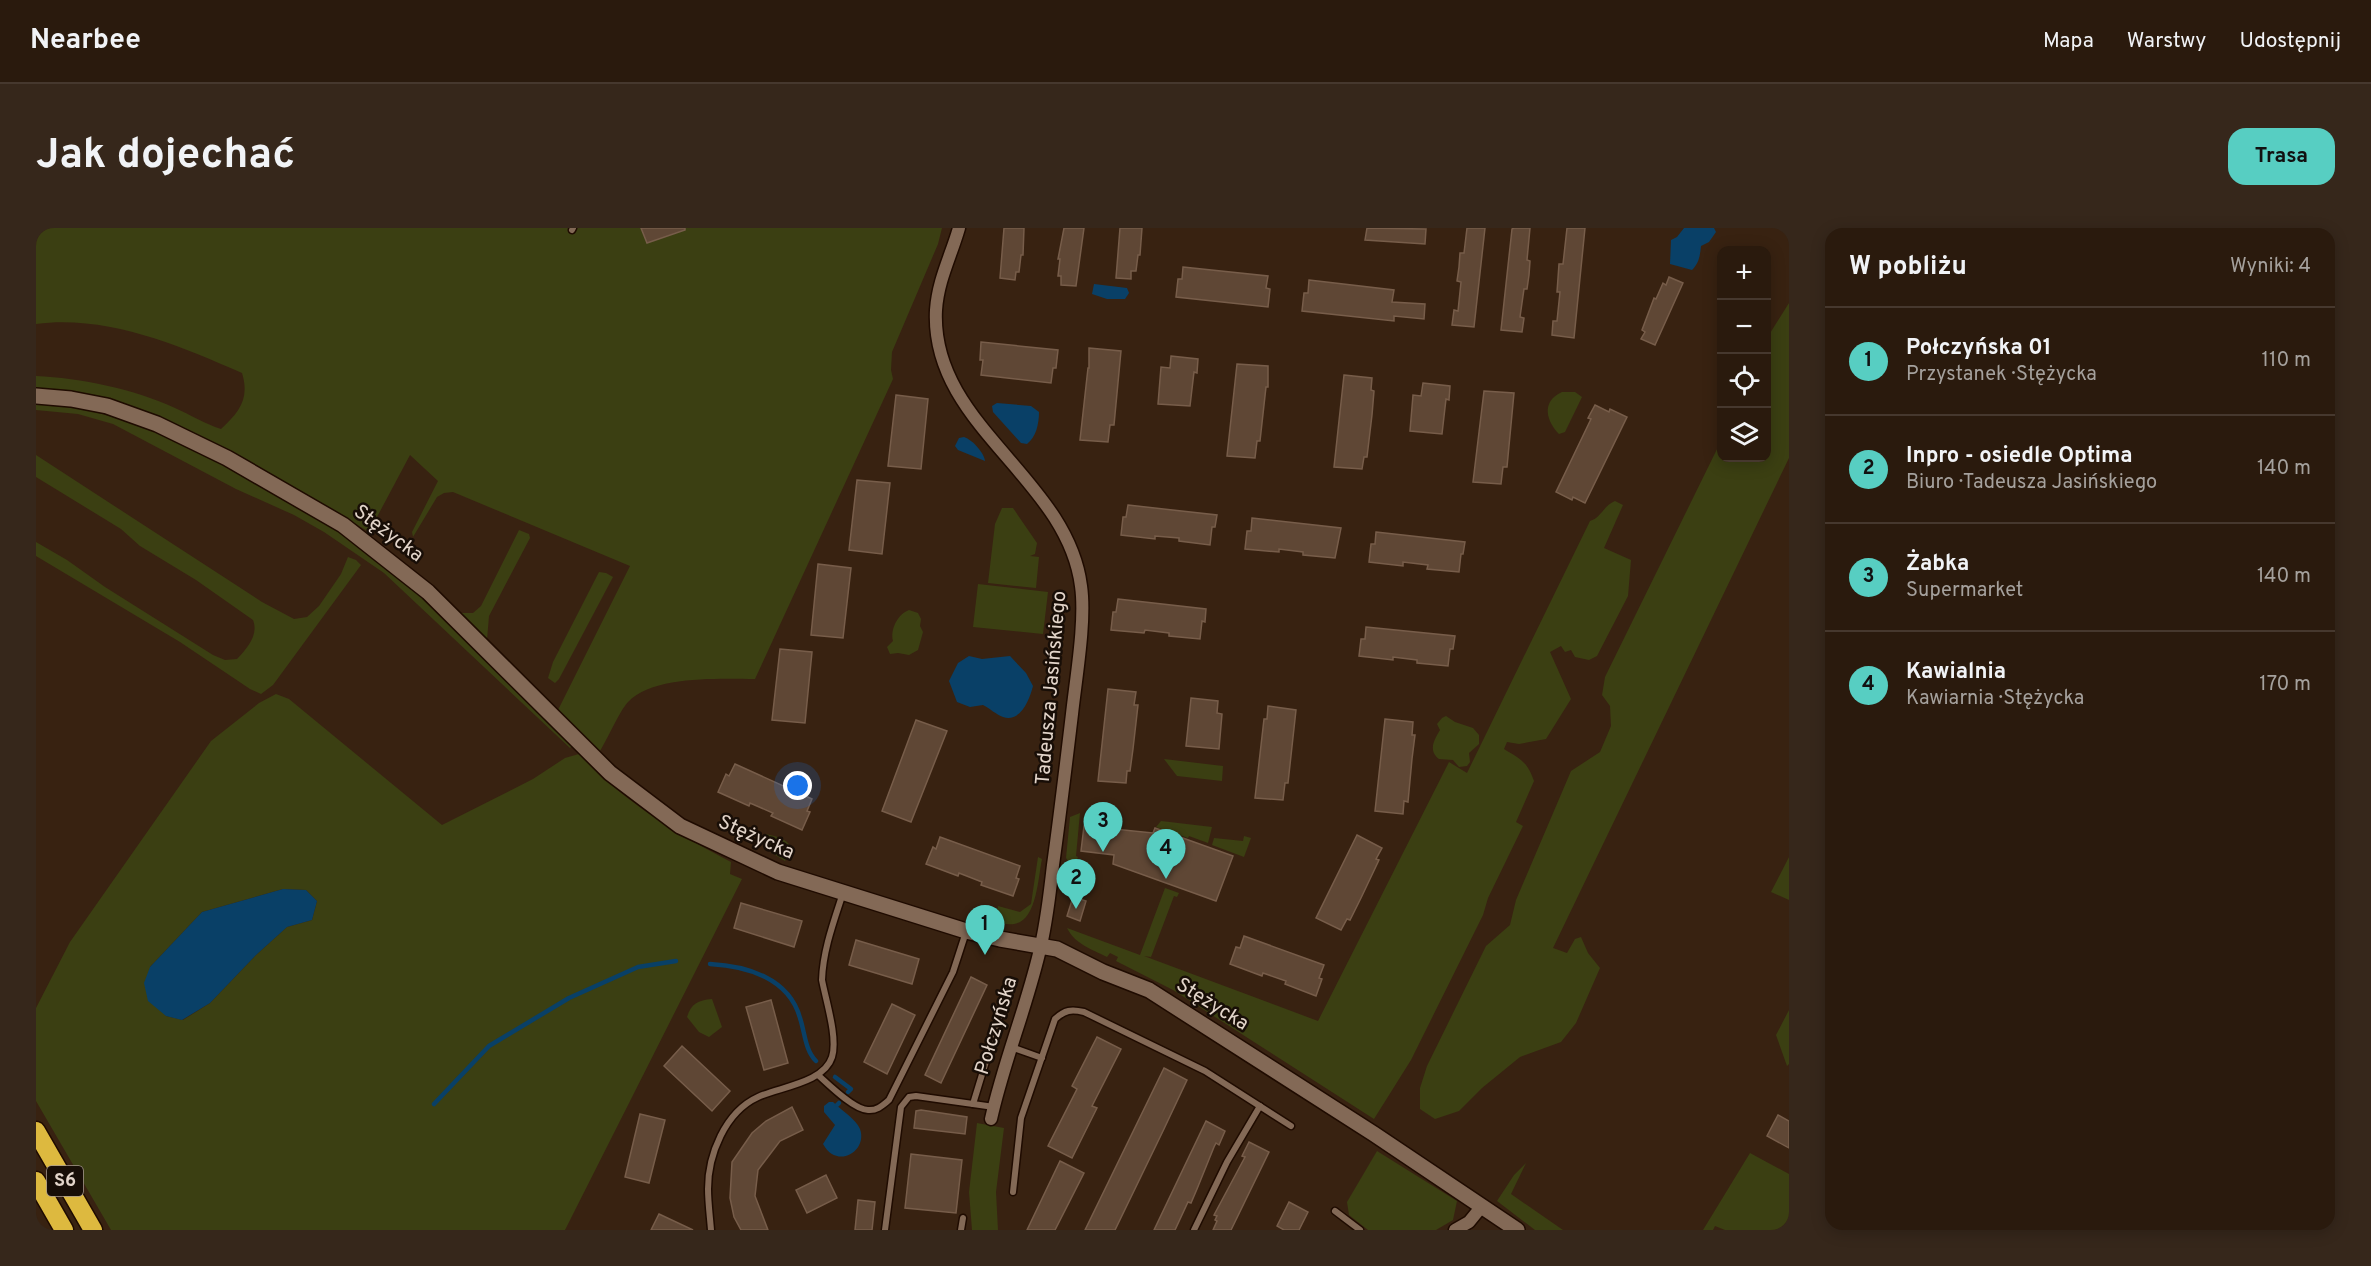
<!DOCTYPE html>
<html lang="pl">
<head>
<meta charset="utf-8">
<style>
	:root { --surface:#2a1a0d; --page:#36271b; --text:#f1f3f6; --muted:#a5a19d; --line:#46382e; --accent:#57cec2 }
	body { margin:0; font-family:Overpass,sans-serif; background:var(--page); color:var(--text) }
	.controls { position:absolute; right:18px; top:18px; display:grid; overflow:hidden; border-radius:12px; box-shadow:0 3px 15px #0003 }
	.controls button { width:54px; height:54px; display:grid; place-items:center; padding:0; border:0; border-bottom:2px solid var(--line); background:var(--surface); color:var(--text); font:30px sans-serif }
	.you { position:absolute; left:762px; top:558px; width:21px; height:21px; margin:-15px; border:4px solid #fff; border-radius:50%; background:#1a73e8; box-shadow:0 0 0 9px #1a73e833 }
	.badge { display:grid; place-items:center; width:39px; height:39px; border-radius:50%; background:var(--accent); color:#111; font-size:20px; font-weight:700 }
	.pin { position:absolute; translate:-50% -50px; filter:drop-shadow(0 2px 3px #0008) }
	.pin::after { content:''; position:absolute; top:32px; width:21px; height:18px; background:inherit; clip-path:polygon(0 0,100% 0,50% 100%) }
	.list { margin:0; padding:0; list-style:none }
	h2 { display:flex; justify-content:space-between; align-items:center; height:78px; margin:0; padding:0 24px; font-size:26px }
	h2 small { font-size:20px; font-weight:400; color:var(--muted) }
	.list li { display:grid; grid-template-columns:39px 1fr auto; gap:18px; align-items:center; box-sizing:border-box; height:108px; padding:0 24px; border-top:2px solid var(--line) }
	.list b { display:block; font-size:22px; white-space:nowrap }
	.list p { margin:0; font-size:20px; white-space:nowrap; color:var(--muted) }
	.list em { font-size:20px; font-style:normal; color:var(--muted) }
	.icon { flex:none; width:33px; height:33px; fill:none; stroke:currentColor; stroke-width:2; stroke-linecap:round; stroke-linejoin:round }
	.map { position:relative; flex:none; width:1753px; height:1002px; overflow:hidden; border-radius:18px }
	header { display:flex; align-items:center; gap:36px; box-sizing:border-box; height:84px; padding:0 30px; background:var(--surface); border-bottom:2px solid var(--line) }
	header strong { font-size:28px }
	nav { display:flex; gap:33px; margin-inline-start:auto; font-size:21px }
	.intro { display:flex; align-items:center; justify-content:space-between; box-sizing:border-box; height:144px; padding:0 36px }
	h1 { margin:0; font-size:42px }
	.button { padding:15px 27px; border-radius:18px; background:var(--accent); color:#111; font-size:21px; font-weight:700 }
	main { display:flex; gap:36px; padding:0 36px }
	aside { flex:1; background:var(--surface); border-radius:18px; box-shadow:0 3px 15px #0003 }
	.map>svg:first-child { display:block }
</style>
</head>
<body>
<header>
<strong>Nearbee</strong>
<nav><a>Mapa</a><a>Warstwy</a><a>Udostępnij</a></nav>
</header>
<div class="intro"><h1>Jak dojechać</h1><a class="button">Trasa</a></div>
<main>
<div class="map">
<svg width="1753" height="1002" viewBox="0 0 1753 1002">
	<rect width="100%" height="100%" fill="#382211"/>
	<g fill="#3b3f12" fill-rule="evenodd">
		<path d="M0,0h906l-4,16 -46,108 -1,18 2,9 -138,300c-34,0 -101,-4 -127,23 -9,10 -20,36 -28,49l-42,-41 72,-144 -177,-74 -9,1 -7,4 -24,40 -1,-5 26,-51 -28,-26 -41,77 -59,-36 -141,-75 -57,-22 -76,-10v-13c45,2 98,13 139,32 16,7 30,16 46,21 18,-17 29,-30 21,-56 -65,-28 -134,-58 -206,-49z"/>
		<path d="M1753,75v155l-236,490 14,5 8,-14 6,-2 7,16 12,15 -24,55 -15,19 -41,15 -38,31 -23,23 -24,8 -15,-10v-21l7,-22 59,-120 24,-21 6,-25 55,-129 29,-19 11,-26 -1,-20 -8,-11 3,-18 116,-236 1,17h44l1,-120z"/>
		<path d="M1526,164h13l7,5 -17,35 -6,2c-12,-12 -19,-32 3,-42z"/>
		<path d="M0,176l49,5 60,17 48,22 138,78 38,26 47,38 156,156 -2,2 -186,-175 -60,-41 -30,-17 -58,-26 -123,-65 -35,-10 -42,-4z"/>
		<path d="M0,227l226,147 32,17 13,-2 12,-11 22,-32 7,-17 8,3 5,5 -88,120 -12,9 -11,-5 -70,-47 -144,-86v-14l31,18 38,27 108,68 12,5 12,-1c10,-11 22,-24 16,-39l-57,-40 -56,-34 -19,-17 -85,-52z"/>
		<path d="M1579,273l8,4 -19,43 27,12 -3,36 -31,60 -8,4 -14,-3 -4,-7 -6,2 -4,-6 -11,6 21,47 -25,40 -27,5 -12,-2 -3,7c16,10 23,12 30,32l-18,41 7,4 -35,72 -5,17 -72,145 -37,59 -201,-129 -57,-29 2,-4 -8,-4 -3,4c-16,-8 -32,-13 -40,-29l73,27 25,-67 14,5 -2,4 -3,-1 -23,61 -7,-1 174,65 131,-259 18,11 123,-252c11,-3 14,-16 25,-20z"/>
		<path d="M966,280h11l24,35 -2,11 -5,2 9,1 -3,31 -48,-5 7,-59z"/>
		<path d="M483,302l10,4 1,4 -41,78 -2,24 -27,-27h13l8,-7z"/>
		<path d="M563,344l7,1 7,4 -54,102 -4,4 -7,-5 5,-16z"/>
		<path d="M942,356l70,8 -5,42 -70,-7z"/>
		<path d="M873,382l9,3 3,6 -1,7 3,6 -5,18 -9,5 -11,-2 -8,1 -3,-7 6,-6c-3,-12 5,-27 16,-31z"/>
		<path d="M240,466l13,5 153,126 91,-46 32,-21 14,-4c43,46 96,79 152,108l-1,12 12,5 -177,351h-454l-75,-129v-93l34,-66 141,-201 48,-38zM247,661l23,1 11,11 -5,19 -25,7 -31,28 -46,48 -27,17 -17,-4 -16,-49 52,-55z"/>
		<path d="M1410,488l9,6 18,6 6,7v9l-10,9 1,9 -3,4 -8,1 -6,-7 -14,-1c-11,-8 -5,-19 1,-29l-3,-6 5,-6z"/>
		<path d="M1128,531l59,7 -1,15 -45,-5z"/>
		<path d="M1044,585l-4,43 2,1 -3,8 -5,-1 -4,-6 4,-41z"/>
		<path d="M1125,593l51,6 -4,16 -19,-7 -1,2 -32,-11z"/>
		<path d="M730,606c11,3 22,4 26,16l-7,11 -13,-8 -8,-12z"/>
		<path d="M1208,608l7,2 -7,19 -32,-12 2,-7 29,3z"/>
		<path d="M1002,629l4,2c-4,18 -5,62 -28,65 -6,1 -13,-1 -19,-1l3,-17 22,6 11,-8z"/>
		<path d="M1753,629v43l-18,-8z"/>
		<path d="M676,771l10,28 -13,10 -10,-5 -12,-15c4,-13 11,-17 25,-18z"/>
		<path d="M1753,782v54l-2,2 -11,-31z"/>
		<path d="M941,895l27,5 -8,64 2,38h-26l-3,-38z"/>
		<path d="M1341,923l80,50 -4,19 -17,10h-68l-19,-15 -2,-13z"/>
		<path d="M1714,925l39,21v56h-64l-10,-4 -2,4h-10z"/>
		<path d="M1490,935l-15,31 52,36h-28l-38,-29 17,-26z"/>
	</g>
	<g fill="#094067">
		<path d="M1648,0h30l2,4 -7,10 -8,4c-1,10 -2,17 -9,24l-22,-6 1,-24 6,-3z"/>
		<path d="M1058,56l33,4 2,5 -4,6h-18l-15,-5z"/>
		<path d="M961,175l34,3 8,6c0,12 -3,25 -12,32l-6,-1 -28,-31 -1,-6z"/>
		<path d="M928,209c9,3 20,16 21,24l-27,-11 -3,-4 4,-8z"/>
		<path d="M933,428l13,3 28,-3 16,17 7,13c-3,12 -12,37 -30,31 -6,-2 -14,-9 -20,-12l-13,2 -13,-5 -8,-21 9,-18z"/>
		<path d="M247,661l23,1 11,11 -5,19 -25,7 -31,28 -46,48 -28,17 -16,-4 -18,-15 -4,-18 6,-16 52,-55z"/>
		<path d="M793,874h4c8,8 23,17 27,27 8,22 -23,41 -37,15l12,-19 -11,-13v-6z"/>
	</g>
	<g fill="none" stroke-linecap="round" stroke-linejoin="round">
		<g stroke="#094067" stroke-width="4.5">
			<path d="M674,736c37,2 79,14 90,54 5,15 5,32 16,43"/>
			<path d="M799,849l16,12 -3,3"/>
			<path d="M398,876l55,-58 80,-48 69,-31 38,-6"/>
			<path d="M801,877l2,-2"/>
		</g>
	</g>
	<g fill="#5f4735" stroke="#775d4a" stroke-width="1.5">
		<path d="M605,0h44v2l-38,13z"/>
		<path d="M968,0h20l-1,27h-2l-2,17h-3l-1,8 -15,-2z"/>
		<path d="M1028,0h20l-8,58 -15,-1v-9h-3l2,-17h-2z"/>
		<path d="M1084,0h22l-2,27h-2l-2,16h-5v8l-15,-1z"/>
		<path d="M1331,0l59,1 -1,15 -60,-4z"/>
		<path d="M1431,0h18l-11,99 -22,-2 2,-15 4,1 3,-29 -4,-1 2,-14 1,-14h4z"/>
		<path d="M1478,0h16l-3,32 3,1 -1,14 -2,14h-3l-4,28 4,1 -2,14 -21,-2 11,-101z"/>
		<path d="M1531,0h18l-11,110 -22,-3 1,-14h4l3,-29h-3l2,-28h4z"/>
		<path d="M1147,39l85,9 -2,12 4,1 -2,18 -92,-10 2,-18h4z"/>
		<path d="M1633,49l14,6 -28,62 -14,-6 4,-7 -3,-2 12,-32 2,1 7,-16 3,2z"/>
		<path d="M1273,52l85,10 -2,12 33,2 -1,15 -30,-3v5l-92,-10 2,-18h4z"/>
		<path d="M945,114l77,8 -2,18h-3l-2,15 -70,-8 2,-15h-3z"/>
		<path d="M1053,120l32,3 -7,74h-4l-2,17 -28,-2 8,-72h1z"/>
		<path d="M1135,128l27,3 -1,14 -3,-1 -4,34 -32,-2 3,-37 9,1z"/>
		<path d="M1201,136l31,2v21h-2l-6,54h-3l-2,17 -28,-2z"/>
		<path d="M1308,147l28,3 -1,12 3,1 -2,24 -5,42h-3l-2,12 -28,-2z"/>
		<path d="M1387,155l27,3 -1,14 -3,-1 -4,35 -32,-3 3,-36 8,1z"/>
		<path d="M1448,163l30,2 -7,74h-4l-2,17 -28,-2z"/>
		<path d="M860,167l32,4 -7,70 -33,-3z"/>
		<path d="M1559,177l14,7 1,-3 17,8 -42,86 -12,-6 -1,3 -16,-8 35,-73 -3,-1z"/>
		<path d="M821,252l33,3 -8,71 -33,-4z"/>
		<path d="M1092,277l89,10 -2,12h-3l-2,18 -31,-4v-3l-24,-2v3l-34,-4 2,-18h3z"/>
		<path d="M1216,290l89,10 -6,30 -32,-3v-3l-24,-3v3l-34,-3 2,-18h4z"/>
		<path d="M1340,304l89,10 -2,12h-2l-2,18 -32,-3 1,-4 -25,-3v4l-34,-4 2,-18h4z"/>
		<path d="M782,336l33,4 -8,70 -32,-3z"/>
		<path d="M1082,371l88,10 -1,13 -3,-1 -2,18 -31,-3v-3l-24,-3 -1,3 -33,-3 2,-18h3z"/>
		<path d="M1330,399l89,9 -2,13h-3l-2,17 -31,-3v-3l-24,-3v3l-34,-4 2,-17h4z"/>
		<path d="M744,421l32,3 -7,71 -33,-3z"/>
		<path d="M1072,461l28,3 -2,13h4l-5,44 -3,22h-3l-1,12 -28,-2z"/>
		<path d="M1155,470l27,3 -1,12 5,1 -3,35 -33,-3z"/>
		<path d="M1232,478l28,4 -8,73h-3l-2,17 -28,-2 9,-79h3z"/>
		<path d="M1349,491l28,3 -1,13h3l-3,24 -4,43 -4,-1 -1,13 -28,-3z"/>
		<path d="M880,492l31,11 -36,91 -29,-11z"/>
		<path d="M699,536l77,35 -5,12 3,1 -8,18 -31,-14 2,-3 -23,-10 -1,3 -31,-14 8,-18 3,2z"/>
		<path d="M1048,598l69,7 2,-5 78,28 -17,45 -103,-37 1,-9 -33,-4z"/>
		<path d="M1321,607l25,13 -6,11 3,1 -18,38 -11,22 -3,-1 -6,11 -25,-12z"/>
		<path d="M904,609l80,29 -4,12 3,1 -6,17 -32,-11 1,-3 -23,-9 -1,3 -32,-12 7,-17 3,2z"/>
		<path d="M1037,669l13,4 -6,20 -13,-5z"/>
		<path d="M705,675l61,18 -8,26 -60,-19z"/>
		<path d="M1208,708l80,29 -5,13 3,1 -6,17 -31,-12 1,-3 -23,-8 -1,3 -32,-12 6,-17 4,1z"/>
		<path d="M820,712l63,19 -7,25 -63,-19z"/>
		<path d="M935,749l16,8 -46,98 -16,-8z"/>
		<path d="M735,772l17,63 -24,7 -18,-63z"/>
		<path d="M856,776l23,11 -28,59 -23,-12z"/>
		<path d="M1061,809l24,12 -29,57 5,2 -25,50 -24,-12 29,-57 -5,-3z"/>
		<path d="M646,818l48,45 -18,20 -48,-45z"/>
		<path d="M1128,840l23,12 -24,51 -48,99h-30z"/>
		<path d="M756,879l11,23 -23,11 -22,29 -3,26 13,34h-27l-7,-13 -4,-19 2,-36 20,-29 14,-12z"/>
		<path d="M885,882l46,7 -2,17 -51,-6 2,-17z"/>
		<path d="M604,886l25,6 -16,63 -24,-6z"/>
		<path d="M1742,887l11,6v27l-22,-12z"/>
		<path d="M1170,893l19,10 -6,14 -3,-2 -2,4 -17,42 -6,14 -3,-1 -13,28h-21z"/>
		<path d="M1213,914l20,10 -38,78h-18l4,-9 -2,-1 2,-4 -3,-1 31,-58 -3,-1z"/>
		<path d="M875,926l51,6 -6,53 -51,-5z"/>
		<path d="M1024,933l24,12 -29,57h-28z"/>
		<path d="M790,947l11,23 -30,15 -11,-23z"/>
		<path d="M822,972l17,2 -3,28h-17z"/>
		<path d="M1253,974l19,10 -9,18h-15l-7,-4z"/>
		<path d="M623,986l34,16h-42z"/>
	</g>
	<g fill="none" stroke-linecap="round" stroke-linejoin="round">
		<g stroke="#1f0b00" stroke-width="9">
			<g id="lane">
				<path d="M536,2l1,-2"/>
				<path d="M975,819l31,11"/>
				<path d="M782,847c10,9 36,35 50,35 9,1 15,-5 21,-10l64,-128 13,-40"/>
				<path d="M937,876l21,3"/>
				<path d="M977,964l8,-74 34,-99c10,-9 16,-10 29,-7l121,59 86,55"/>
				<path d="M1299,983l25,19"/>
				<path d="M675,1002c-1,-13 -3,-28 -3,-41 0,-34 17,-77 50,-92 21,-10 66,-14 74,-40 6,-19 -6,-56 -10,-77 1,-30 12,-59 21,-87"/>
				<path d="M849,1002l16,-123 8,-10 7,-1 57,8 29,-95"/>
				<path d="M925,1002l2,-12"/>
				<path d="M1158,1002l33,-68 33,-56"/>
			</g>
		</g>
		<g stroke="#1f0b00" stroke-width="15">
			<g id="street">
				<path d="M923,0c-8,28 -21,52 -23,82 -6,115 131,167 145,276 5,35 -5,91 -9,128 -6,50 -12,101 -19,151 -3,27 -6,54 -12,80 -13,59 -37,115 -50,174"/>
				<path d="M1419,1002l14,-8 13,-16"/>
			</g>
		</g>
		<g stroke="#1f0b00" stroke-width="18">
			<path id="secondary" d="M0,168l35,3 36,7 50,18 70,34 116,67 85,67 182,181 70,53 98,46 188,59 34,8 57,10 46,23 46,18 225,144 143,96"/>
		</g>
		<g stroke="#1f0b00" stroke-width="21">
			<g id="highway">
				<path d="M0,903l57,99"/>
				<path d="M0,953l28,49"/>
			</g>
		</g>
		<use href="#lane" stroke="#836956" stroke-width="6"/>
		<use href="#street" stroke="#836956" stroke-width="12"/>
		<use href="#secondary" stroke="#836956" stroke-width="15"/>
		<use href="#highway" stroke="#ddb93f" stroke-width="18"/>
	</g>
	<g text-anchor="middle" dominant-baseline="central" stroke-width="5" stroke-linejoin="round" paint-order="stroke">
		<rect fill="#180e07" stroke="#a69990" stroke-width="1.5" x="11" y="938" width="36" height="30" rx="4.5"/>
		<g font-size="18" font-weight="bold" fill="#e3d5ca">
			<text x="29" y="953">S6</text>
		</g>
		<g font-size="20" fill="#e3d5ca" stroke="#180e07">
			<text transform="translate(352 306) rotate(37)">Stężycka</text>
			<text transform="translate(1016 460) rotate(-85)">Tadeusza Jasińskiego</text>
			<text transform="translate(720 610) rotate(24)">Stężycka</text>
			<text transform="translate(1176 777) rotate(32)">Stężycka</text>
			<text transform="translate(961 798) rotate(-73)">Połczyńska</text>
		</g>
	</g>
</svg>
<div class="controls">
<button>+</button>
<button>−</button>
<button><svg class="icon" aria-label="locate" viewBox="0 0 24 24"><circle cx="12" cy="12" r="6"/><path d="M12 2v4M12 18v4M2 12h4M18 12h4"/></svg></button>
<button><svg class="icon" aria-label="layers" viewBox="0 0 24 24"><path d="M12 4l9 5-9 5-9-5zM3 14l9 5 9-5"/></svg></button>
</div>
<div class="you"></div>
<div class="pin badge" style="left:949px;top:727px">1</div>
<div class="pin badge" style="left:1040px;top:681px">2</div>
<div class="pin badge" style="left:1067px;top:624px">3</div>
<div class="pin badge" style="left:1130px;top:651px">4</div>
</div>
<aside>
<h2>W pobliżu<small>Wyniki: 4</small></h2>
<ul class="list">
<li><span class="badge">1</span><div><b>Połczyńska 01</b><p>Przystanek · Stężycka</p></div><em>110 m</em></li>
<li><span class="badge">2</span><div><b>Inpro - osiedle Optima</b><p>Biuro · Tadeusza Jasińskiego</p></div><em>140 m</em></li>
<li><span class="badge">3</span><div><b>Żabka</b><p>Supermarket</p></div><em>140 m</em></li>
<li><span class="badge">4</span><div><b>Kawialnia</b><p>Kawiarnia · Stężycka</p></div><em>170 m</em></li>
</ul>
</aside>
</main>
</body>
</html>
